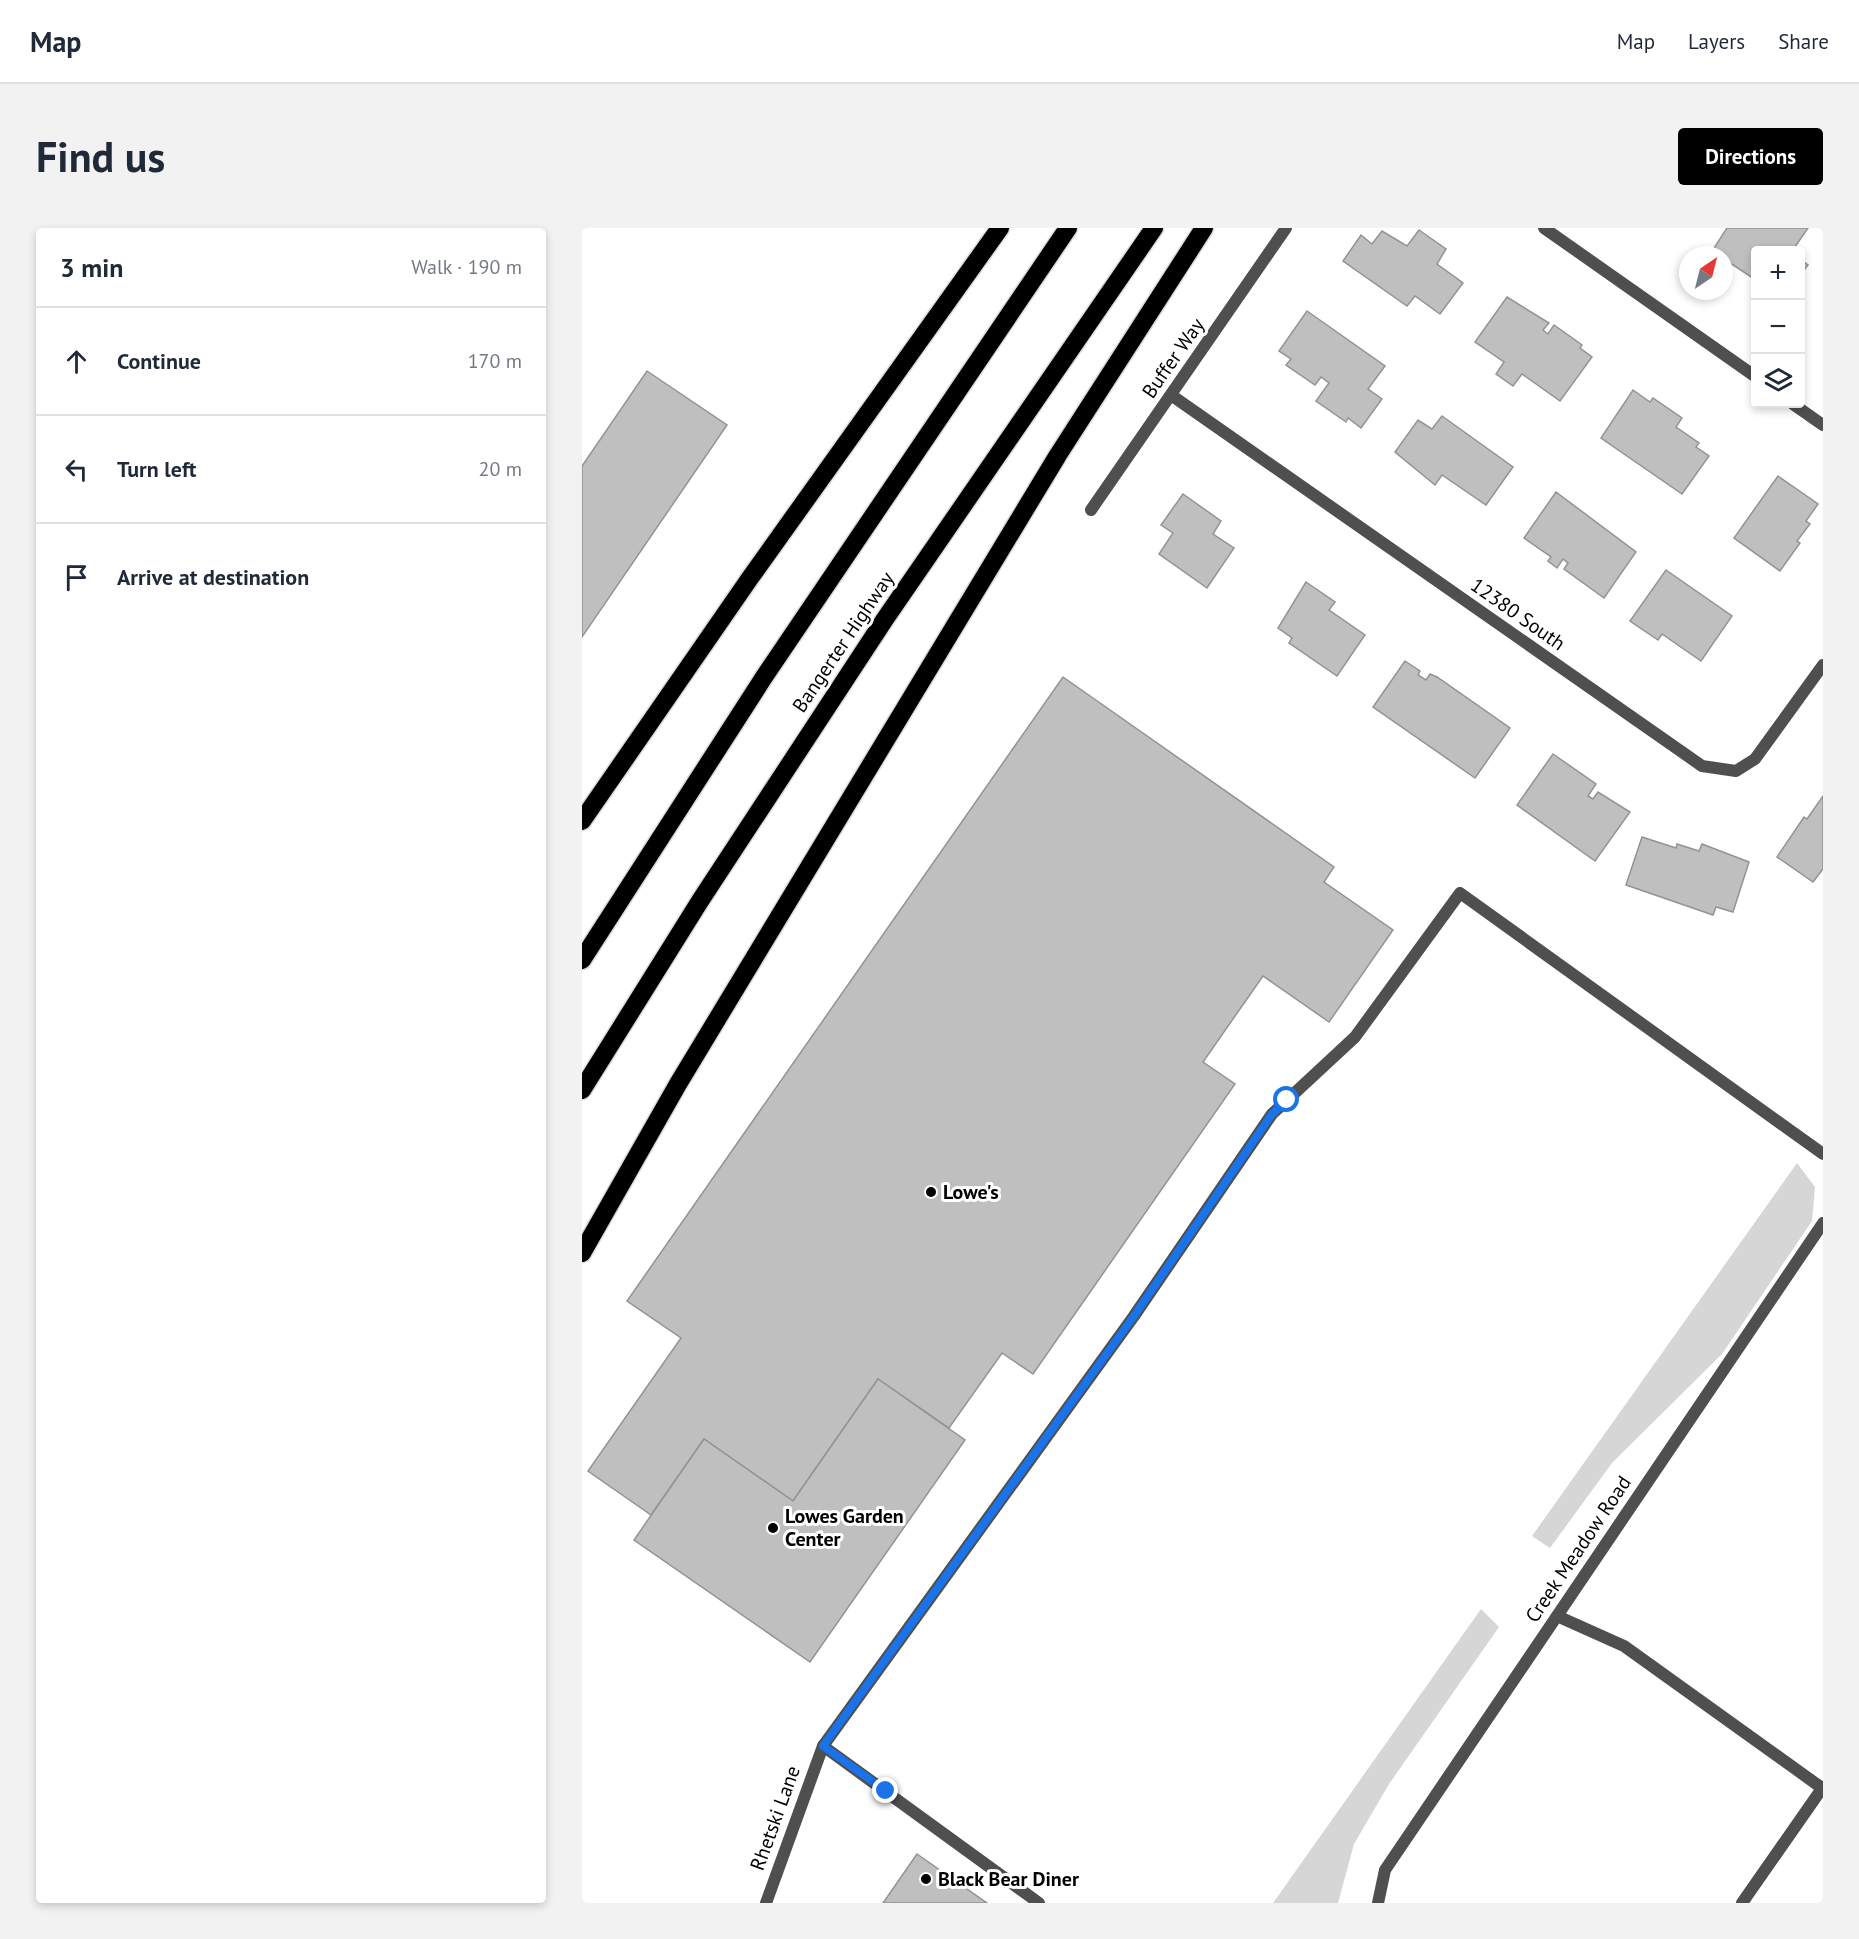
<!DOCTYPE html>
<html lang="en">
<head>
<meta charset="utf-8">
<style>
	:root { --surface:#fff; --page:#f2f2f3; --text:#1f2937; --muted:#747a83; --line:#e0e1e3; --accent:#000 }
	body { margin:0; font-family:"PT Sans",sans-serif; background:var(--page); color:var(--text) }
	.controls { position:absolute; right:18px; top:18px; display:grid; overflow:hidden; border-radius:6px; box-shadow:0 3px 9px #0003 }
	.controls button { width:54px; height:54px; display:grid; place-items:center; padding:0; border:0; border-bottom:2px solid var(--line); background:var(--surface); color:var(--text); font:30px sans-serif }
	.compass { position:absolute; left:1097px; top:18px; width:54px; height:54px; border-radius:50%; background:var(--surface); box-shadow:0 3px 9px #0003; rotate:35deg }
	.stop { position:absolute; width:18px; height:18px; margin:-14px; border:4px solid #1a73e8; border-radius:50%; background:#fff }
	.stop.end { background:#1a73e8; border-color:#fff; box-shadow:0 2px 6px #0008 }
	.list { margin:0; padding:0; list-style:none }
	h2 { display:flex; justify-content:space-between; align-items:center; height:78px; margin:0; padding:0 24px; font-size:26px }
	h2 small { font-size:20px; font-weight:400; color:var(--muted) }
	.list li { display:grid; grid-template-columns:39px 1fr auto; gap:18px; align-items:center; box-sizing:border-box; height:108px; padding:0 24px; border-top:2px solid var(--line) }
	.list b { display:block; font-size:22px; white-space:nowrap }
	.list em { font-size:20px; font-style:normal; color:var(--muted) }
	.icon { flex:none; width:33px; height:33px; fill:none; stroke:currentColor; stroke-width:2; stroke-linecap:round; stroke-linejoin:round }
	.map { position:relative; flex:none; width:1241px; height:1675px; overflow:hidden; border-radius:6px }
	header { display:flex; align-items:center; gap:36px; box-sizing:border-box; height:84px; padding:0 30px; background:var(--surface); border-bottom:2px solid var(--line) }
	header strong { font-size:28px }
	nav { display:flex; gap:33px; margin-inline-start:auto; font-size:21px }
	.intro { display:flex; align-items:center; justify-content:space-between; box-sizing:border-box; height:144px; padding:0 36px }
	h1 { margin:0; font-size:42px }
	.button { padding:15px 27px; border-radius:6px; background:var(--accent); color:#fff; font-size:21px; font-weight:700 }
	main { display:flex; gap:36px; padding:0 36px }
	aside { flex:1; background:var(--surface); border-radius:6px; box-shadow:0 3px 9px #0003 }
	.map>svg:first-child { display:block }
</style>
</head>
<body>
<header>
<strong>Map</strong>
<nav><a>Map</a><a>Layers</a><a>Share</a></nav>
</header>
<div class="intro"><h1>Find us</h1><a class="button">Directions</a></div>
<main>
<aside>
<h2>3 min<small>Walk · 190 m</small></h2>
<ul class="list">
<li><svg class="icon" aria-label="ahead" viewBox="0 0 24 24"><path d="M12 20V5M6 11l6-6 6 6"/></svg><div><b>Continue</b></div><em>170 m</em></li>
<li><svg class="icon" aria-label="left" viewBox="0 0 24 24"><path d="M17 20v-9H6M10 6l-5 5 5 5"/></svg><div><b>Turn left</b></div><em>20 m</em></li>
<li><svg class="icon" aria-label="arrive" viewBox="0 0 24 24"><path d="M6 21V4h12l-3 4 3 4H6"/></svg><div><b>Arrive at destination</b></div></li>
</ul>
</aside>
<div class="map">
<svg width="1241" height="1675" viewBox="0 0 1241 1675">
	<rect width="100%" height="100%" fill="#fff"/>
	<g fill="#d6d6d6">
		<path d="M1215,935l18,24 -3,34 -90,133 -110,109 -62,85 -18,-12z"/>
		<path d="M899,1381l18,18 -110,157 -35,60 -16,59h-65z"/>
	</g>
	<g fill="#bfbfbf" stroke="#939393" stroke-width="1.5">
		<path d="M1145,0h81l-15,22h-37v30l-32,-21v-4l-12,-4z"/>
		<path d="M837,2l27,19 -9,15 26,19 -23,31 -25,-18 -8,10 -64,-45 18,-26 11,9 10,-13 25,15z"/>
		<path d="M1218,31l8,6 -8,10z"/>
		<path d="M925,69l42,26 -6,7 5,4 6,-9 28,20 -2,3 12,9 -32,44 -38,-27 -9,12 -17,-12 8,-12 -29,-20z"/>
		<path d="M725,83l78,55 -17,23 14,10 -21,29 -13,-10 -2,4 -30,-21 13,-18 -8,-6 -6,8 -29,-20 5,-6 -12,-8z"/>
		<path d="M65,143l80,54 -145,212v-171z"/>
		<path d="M1051,162l17,12 3,-4 29,20 -6,9 23,16 -3,4 13,9 -27,38 -81,-56z"/>
		<path d="M860,188l71,51 -27,38 -44,-30 -7,10 -40,-33 23,-32 14,9z"/>
		<path d="M1196,248l40,28 -12,17 4,3 -13,17 3,2 -20,28 -46,-33z"/>
		<path d="M974,264l80,60 -32,46 -40,-29 4,-6 -5,-4 -6,9 -9,-7 3,-4 -27,-19z"/>
		<path d="M601,266l38,27 -8,13 21,14 -27,40 -48,-34 14,-21 -12,-8z"/>
		<path d="M1084,342l66,46 -31,45 -39,-27 -4,6 -28,-19z"/>
		<path d="M724,354l29,20 -6,8 36,25 -28,41 -48,-33 3,-5 -14,-10z"/>
		<path d="M823,433l15,10 -2,4 8,5 4,-6 7,3 73,51 -35,50 -102,-71z"/>
		<path d="M481,449l271,190 -10,15 69,48 -64,92 -66,-46 -60,86 32,22 -202,290 -31,-21 -53,75 -71,-49 -85,122 -89,-62 -53,76 -63,-44 93,-133 -54,-37z"/>
		<path d="M971,526l43,30 -8,12 5,3 5,-7 32,20 -35,49 -78,-56z"/>
		<path d="M1241,568v73l-10,13 -36,-25 27,-40 3,2z"/>
		<path d="M1060,609l34,11 1,-4 22,7 3,-7 47,18 -16,50 -17,-5 -3,8 -87,-30z"/>
		<path d="M296,1151l87,61 -155,222 -176,-122 70,-101 89,62z"/>
		<path d="M335,1626l70,49h-104z"/>
	</g>
	<g fill="none" stroke-linecap="round" stroke-linejoin="round">
		<g stroke="#dbdbdb" stroke-width="21">
			<g id="highway">
				<path d="M0,593l168,-243 250,-350"/>
				<path d="M0,732l182,-283 304,-449"/>
				<path d="M0,862l118,-189 185,-282 269,-391"/>
				<path d="M0,1025l96,-169 380,-629 146,-227"/>
			</g>
		</g>
		<g stroke="#4f4f4f" stroke-width="12">
			<path d="M975,1388l67,30 198,142"/>
			<path d="M457,1675l-216,-157 311,-430 138,-202 83,-77 105,-144 363,261"/>
			<path d="M1160,1675l81,-116"/>
		</g>
		<g stroke="#4f4f4f" stroke-width="12">
			<path d="M962,0l212,149"/>
			<path d="M589,167l531,371 34,5 19,-12 68,-94"/>
			<path d="M1211,176l30,21"/>
			<path d="M509,282l195,-282"/>
			<path d="M184,1675l57,-157"/>
			<path d="M796,1675l7,-33 438,-647"/>
		</g>
		<use href="#highway" stroke="#000" stroke-width="18"/>
	</g>
	<g fill="none" stroke-linecap="round" stroke-linejoin="round">
		<path stroke="#1a73e8" stroke-width="8" d="M304,1563l-63,-45 311,-430 138,-202 15,-14"/>
	</g>
	<g fill="#000" stroke="#fff" stroke-width="2">
		<circle cx="349" cy="964" r="6"/>
		<circle cx="191" cy="1300" r="6"/>
		<circle cx="344" cy="1651" r="6"/>
	</g>
	<g text-anchor="middle" dominant-baseline="central" stroke-width="6" stroke-linejoin="round" paint-order="stroke">
		<g font-size="20" fill="#000" stroke="#fff">
			<text transform="translate(591 130) rotate(-55)">Buffer Way</text>
			<text transform="translate(936 386) rotate(35)">12380 South</text>
			<text transform="translate(261 414) rotate(-56)">Bangerter Highway</text>
			<text transform="translate(996 1321) rotate(-56)">Creek Meadow Road</text>
			<text transform="translate(193 1590) rotate(-70)">Rhetski Lane</text>
		</g>
		<g font-size="20" font-weight="bold" fill="#000" stroke="#fff" text-anchor="start">
			<text x="361" y="964">Lowe's</text>
			<text x="203" y="1288">Lowes Garden<tspan x="203" dy="23">Center</tspan></text>
			<text x="356" y="1651">Black Bear Diner</text>
		</g>
	</g>
</svg>
<div class="controls">
<button>+</button>
<button>−</button>
<button><svg class="icon" aria-label="layers" viewBox="0 0 24 24"><path d="M12 4l9 5-9 5-9-5zM3 14l9 5 9-5"/></svg></button>
</div>
<svg class="compass" viewBox="-18 -18 36 36"><path d="M0-13l5 13h-10z" fill="#e53935"/><path d="M0 13l5-13h-10z" fill="#747a83"/></svg>
<div class="stop" style="left:705px;top:872px"></div>
<div class="stop end" style="left:304px;top:1563px"></div>
</div>
</main>
</body>
</html>
